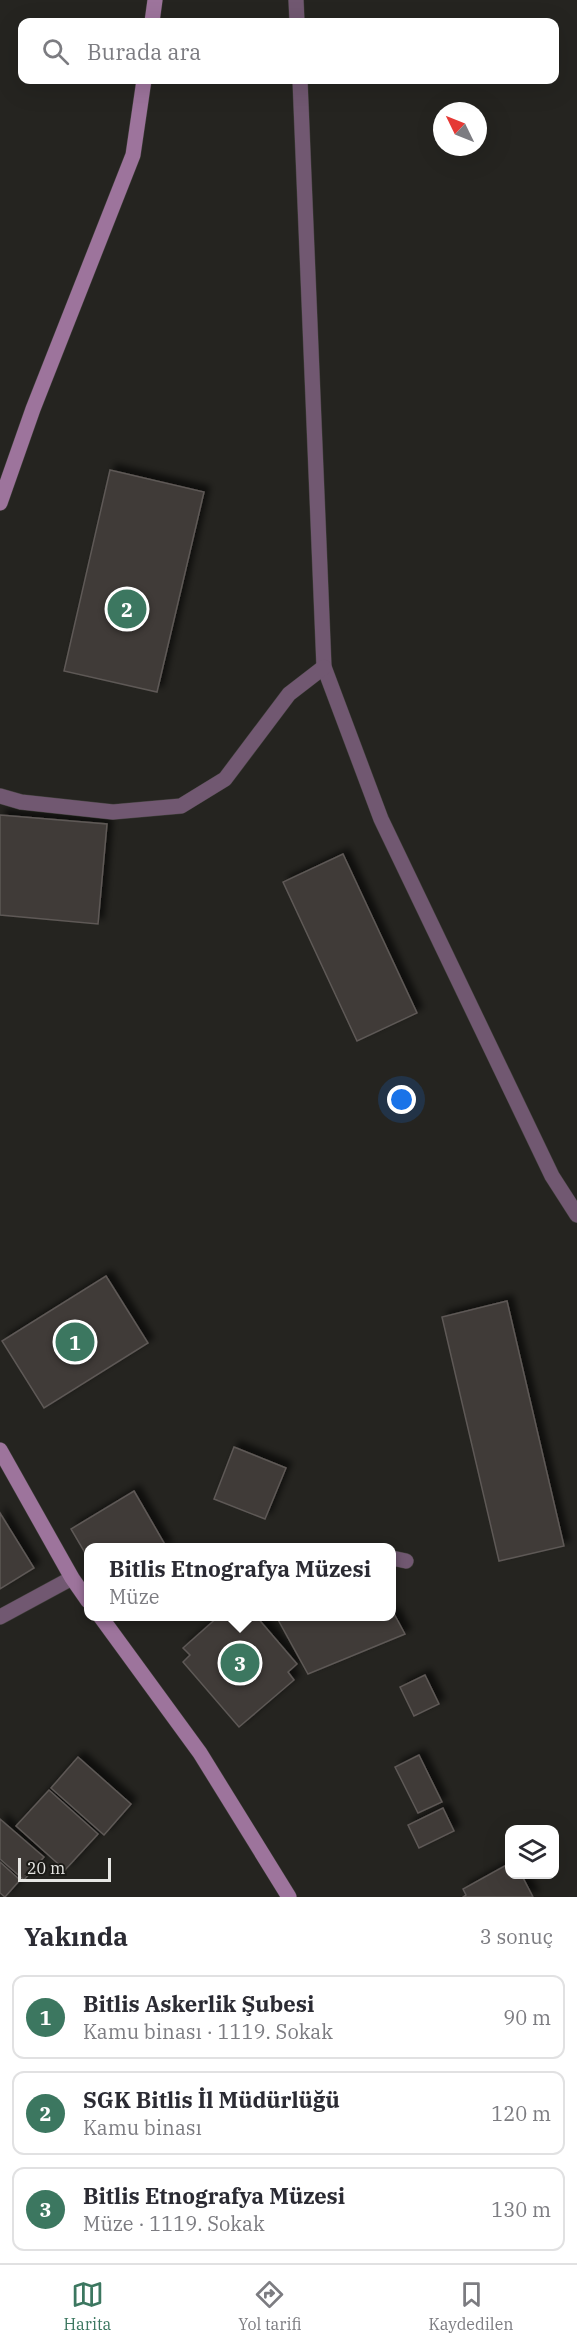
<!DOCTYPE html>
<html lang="tr">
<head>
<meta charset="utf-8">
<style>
	:root { --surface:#fff; --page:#f7f7f7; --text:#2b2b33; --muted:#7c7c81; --line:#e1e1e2; --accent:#3c7760 }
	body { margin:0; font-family:"IBM Plex Serif",serif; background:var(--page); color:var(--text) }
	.controls { position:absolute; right:18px; bottom:18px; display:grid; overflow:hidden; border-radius:12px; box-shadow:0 6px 24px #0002 }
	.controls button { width:54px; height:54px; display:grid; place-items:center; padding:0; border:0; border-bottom:2px solid var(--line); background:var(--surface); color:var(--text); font:30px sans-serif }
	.compass { position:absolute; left:433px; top:102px; width:54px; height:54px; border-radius:50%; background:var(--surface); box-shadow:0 6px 24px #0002; rotate:313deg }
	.scale { position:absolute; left:18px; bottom:15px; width:93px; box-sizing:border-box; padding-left:6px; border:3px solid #e7e7e4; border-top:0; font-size:16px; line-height:21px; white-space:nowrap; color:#e7e7e4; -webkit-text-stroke:4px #1b1a16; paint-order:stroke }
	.you { position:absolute; left:402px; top:1100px; width:21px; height:21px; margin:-15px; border:4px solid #fff; border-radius:50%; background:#1a73e8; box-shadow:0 0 0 9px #1a73e833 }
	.badge { display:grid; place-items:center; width:39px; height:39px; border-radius:50%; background:var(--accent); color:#fff; font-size:20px; font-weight:700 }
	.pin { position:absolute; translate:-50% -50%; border:3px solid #fff; box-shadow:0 2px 6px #0006 }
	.popup { position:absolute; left:84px; top:1543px; width:312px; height:78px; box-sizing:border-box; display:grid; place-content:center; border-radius:12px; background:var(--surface); filter:drop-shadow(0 2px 4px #0005); font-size:20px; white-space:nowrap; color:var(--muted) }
	.popup b { font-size:22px; color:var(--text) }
	.popup::after { content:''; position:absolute; left:50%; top:100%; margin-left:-12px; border:12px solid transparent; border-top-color:var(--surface) }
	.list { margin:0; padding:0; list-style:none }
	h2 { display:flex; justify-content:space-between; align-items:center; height:78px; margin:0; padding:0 24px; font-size:26px }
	h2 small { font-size:20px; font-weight:400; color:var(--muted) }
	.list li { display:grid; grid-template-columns:39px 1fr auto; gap:18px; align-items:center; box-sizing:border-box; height:84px; margin:0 12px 12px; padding:0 12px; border:2px solid var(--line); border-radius:12px }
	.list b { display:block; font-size:22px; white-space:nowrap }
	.list p { margin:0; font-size:20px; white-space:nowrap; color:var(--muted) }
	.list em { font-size:20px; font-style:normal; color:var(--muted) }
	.icon { flex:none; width:33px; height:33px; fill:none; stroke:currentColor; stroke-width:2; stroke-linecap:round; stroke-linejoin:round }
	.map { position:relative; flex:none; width:577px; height:1897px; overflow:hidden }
	.search { position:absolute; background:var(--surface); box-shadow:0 6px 24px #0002; left:18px; right:18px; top:18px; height:66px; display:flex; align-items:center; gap:15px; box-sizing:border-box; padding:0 21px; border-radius:12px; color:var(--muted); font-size:22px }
	.sheet { height:366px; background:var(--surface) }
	nav { display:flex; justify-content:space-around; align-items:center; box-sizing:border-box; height:84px; border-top:2px solid var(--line); background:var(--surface); font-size:16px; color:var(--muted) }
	nav a { display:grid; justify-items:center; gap:3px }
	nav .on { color:var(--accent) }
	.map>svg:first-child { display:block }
</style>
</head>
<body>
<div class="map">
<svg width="577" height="1897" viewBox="0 0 577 1897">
	<defs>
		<filter id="shadow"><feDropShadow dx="5.5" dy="-5.5" stdDeviation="3" flood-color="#0009"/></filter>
	</defs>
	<rect width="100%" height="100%" fill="#252420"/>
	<g fill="#3f3b38" stroke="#5e5956" stroke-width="1.5" filter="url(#shadow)">
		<path d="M110,470l94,22 -47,200 -93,-21z"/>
		<path d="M0,815l107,9 -9,100 -98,-9z"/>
		<path d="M343,854l74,159 -60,28 -74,-159z"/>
		<path d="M106,1276l42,67 -104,65 -42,-67z"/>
		<path d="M507,1301l57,245 -65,15 -57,-244z"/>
		<path d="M234,1447l52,21 -21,51 -51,-20z"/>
		<path d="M134,1491l33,57h-79v10l-17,-29z"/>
		<path d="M0,1513l34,55 -34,21z"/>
		<path d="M392,1610l13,24 -97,40 -32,-58h116z"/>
		<path d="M219,1616h37l41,48 -9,8 6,8 -55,47 -56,-65 7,-7 -7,-7z"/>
		<path d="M425,1675l14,29 -25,12 -14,-29z"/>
		<path d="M419,1755l23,47 -24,11 -23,-46z"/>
		<path d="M78,1757l53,47 -27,31 -53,-47z"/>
		<path d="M49,1790l49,44 -33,36 -49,-44z"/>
		<path d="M443,1808l11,23 -35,17 -11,-23z"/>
		<path d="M0,1819l44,38 -20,23 -24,-21z"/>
		<path d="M0,1862l20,18 -15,17 -5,-4z"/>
		<path d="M510,1863v11h11l12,23h-70l3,-2 -3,-6z"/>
	</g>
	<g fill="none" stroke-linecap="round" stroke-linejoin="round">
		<g stroke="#403f3b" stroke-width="16">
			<g id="street">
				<path d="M296,0l1,22"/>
				<path d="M300,80l24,587 57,152 171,357 25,39"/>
				<path d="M0,796l21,6 92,10 68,-6 44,-27 64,-85 35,-27"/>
				<path d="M392,1558l14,3"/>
				<path d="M0,1617l72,-39"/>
			</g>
		</g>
		<g stroke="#403f3b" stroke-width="16">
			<g id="secondary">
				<path d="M152,22l3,-22"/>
				<path d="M0,503l33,-94 100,-254 11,-75"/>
				<path d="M0,1450l72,128 16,23"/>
				<path d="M100,1616l100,137 89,144"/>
			</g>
		</g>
		<use href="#street" stroke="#715871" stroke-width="15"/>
		<use href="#secondary" stroke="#9d749c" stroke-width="15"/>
	</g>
</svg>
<div class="controls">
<button><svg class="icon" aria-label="layers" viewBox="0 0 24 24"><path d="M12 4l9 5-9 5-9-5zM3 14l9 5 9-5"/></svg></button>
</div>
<svg class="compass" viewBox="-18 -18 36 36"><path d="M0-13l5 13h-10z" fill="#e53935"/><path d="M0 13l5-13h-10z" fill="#7c7c81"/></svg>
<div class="scale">20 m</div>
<div class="you"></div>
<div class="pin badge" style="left:75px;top:1342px">1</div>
<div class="pin badge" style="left:127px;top:609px">2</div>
<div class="pin badge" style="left:240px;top:1663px">3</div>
<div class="popup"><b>Bitlis Etnografya Müzesi</b>Müze</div>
<div class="search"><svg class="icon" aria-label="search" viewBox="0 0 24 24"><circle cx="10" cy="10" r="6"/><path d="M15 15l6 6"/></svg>Burada ara</div>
</div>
<section class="sheet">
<h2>Yakında<small>3 sonuç</small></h2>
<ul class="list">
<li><span class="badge">1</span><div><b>Bitlis Askerlik Şubesi</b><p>Kamu binası · 1119. Sokak</p></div><em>90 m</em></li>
<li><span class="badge">2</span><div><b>SGK Bitlis İl Müdürlüğü</b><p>Kamu binası</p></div><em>120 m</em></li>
<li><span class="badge">3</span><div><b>Bitlis Etnografya Müzesi</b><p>Müze · 1119. Sokak</p></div><em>130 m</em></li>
</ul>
</section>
<nav>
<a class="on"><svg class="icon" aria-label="map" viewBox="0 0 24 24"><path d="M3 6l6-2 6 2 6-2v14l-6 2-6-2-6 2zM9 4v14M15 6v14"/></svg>Harita</a>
<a><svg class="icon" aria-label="directions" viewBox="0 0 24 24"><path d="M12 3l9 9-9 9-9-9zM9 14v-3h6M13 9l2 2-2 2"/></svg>Yol tarifi</a>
<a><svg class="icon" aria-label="saved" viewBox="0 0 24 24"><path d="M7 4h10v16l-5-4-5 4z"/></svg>Kaydedilen</a>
</nav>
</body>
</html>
